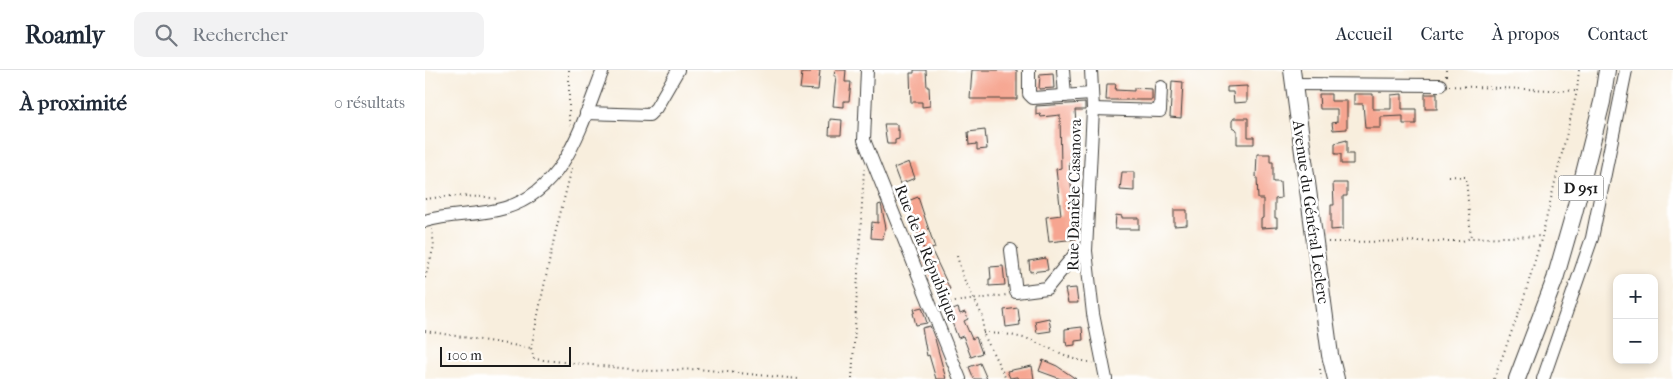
<!DOCTYPE html>
<html lang="fr">
<head>
<meta charset="utf-8">
<style>
	:root { --surface:#fff; --page:#f2f2f3; --text:#1f2937; --muted:#747a83; --line:#e0e1e3 }
	body { margin:0; font-family:"IM FELL French Canon",serif; background:var(--page); color:var(--text) }
	.controls { position:absolute; right:15px; bottom:15px; display:grid; overflow:hidden; border-radius:10px; box-shadow:0 2px 8px #0003 }
	.controls button { width:45px; height:45px; display:grid; place-items:center; padding:0; border:0; border-bottom:1px solid var(--line); background:var(--surface); color:var(--text); font:25px sans-serif }
	.scale { position:absolute; left:15px; bottom:12px; width:131px; box-sizing:border-box; padding-left:5px; border:2px solid #1c1c1c; border-top:0; font-size:14px; line-height:18px; white-space:nowrap; color:#1c1c1c; -webkit-text-stroke:4px #fff; paint-order:stroke }
	.list { margin:0; padding:0; list-style:none }
	h2 { display:flex; justify-content:space-between; align-items:center; height:65px; margin:0; padding:0 20px; font-size:21px }
	h2 small { font-size:16px; font-weight:400; color:var(--muted) }
	.icon { flex:none; width:28px; height:28px; fill:none; stroke:currentColor; stroke-width:2; stroke-linecap:round; stroke-linejoin:round }
	.map { position:relative; flex:none; width:1248px; height:309px; overflow:hidden }
	header { display:flex; align-items:center; gap:30px; box-sizing:border-box; height:70px; padding:0 25px; background:var(--surface); border-bottom:1px solid var(--line) }
	header strong { font-size:24px }
	nav { display:flex; gap:28px; margin-inline-start:auto; font-size:18px }
	.search { width:350px; height:45px; background:var(--page); display:flex; align-items:center; gap:12px; box-sizing:border-box; padding:0 18px; border-radius:10px; color:var(--muted); font-size:19px }
	main { display:flex }
	aside { flex:1; background:var(--surface) }
	.map>svg:first-child { display:block }
</style>
</head>
<body>
<header>
<strong>Roamly</strong>
<div class="search"><svg class="icon" aria-label="search" viewBox="0 0 24 24"><circle cx="10" cy="10" r="6"/><path d="M15 15l6 6"/></svg>Rechercher</div>
<nav><a>Accueil</a><a>Carte</a><a>À propos</a><a>Contact</a></nav>
</header>
<main>
<aside>
<h2>À proximité<small>0 résultats</small></h2>
<ul class="list">
</ul>
</aside>
<div class="map">
<svg width="1248" height="309" viewBox="0 0 1248 309">
	<rect width="100%" height="100%" fill="#fff"/>
	<filter id="ink" filterUnits="userSpaceOnUse"><feTurbulence type="fractalNoise" baseFrequency=".02" numOctaves="2"/><feDisplacementMap in="SourceGraphic" scale="10" xChannelSelector="R" yChannelSelector="G"/><feConvolveMatrix kernelMatrix="1 2 1 2 8 2 1 2 1" color-interpolation-filters="sRGB"/></filter>
	<filter id="wash" filterUnits="userSpaceOnUse"><feTurbulence type="fractalNoise" baseFrequency=".0096" numOctaves="4" result="noise"/><feDisplacementMap in="SourceGraphic" scale="20" xChannelSelector="R" yChannelSelector="G"/><feGaussianBlur stdDeviation="1.12" result="paint"/><feColorMatrix in="noise" values="0 0 0 0 0 0 0 0 0 0 0 0 0 0 0 0 0 1.4 0 .05"/><feComposite in="paint" operator="in"/></filter>
	<g filter="url(#wash)">
		<rect width="100%" height="100%" fill="#f8eedd"/>
		<g id="blocks">
			<g fill="#f6a590">
				<path d="M385,0h10l-2,20 -18,-1 2,-16h8z"/>
				<path d="M410,0h11l-1,12h6l-2,19h-5v6l-11,-1 3,-30h-2z"/>
				<path d="M489,0h12l1,17h2l1,19 -8,1v-5h-11l-1,-29h4z"/>
				<path d="M547,0h45v29h-47z"/>
				<path d="M628,3l1,15 -15,1 1,-15z"/>
				<path d="M747,11l11,1 -2,36 -11,-1z"/>
				<path d="M682,14h9l-1,6 19,1v-3l18,1v11h-46z"/>
				<path d="M822,16v16l-13,1 -1,-11h-6v-5z"/>
				<path d="M894,24h12v7h16v28l-14,1 -1,-7 5,-1v-13h-17z"/>
				<path d="M929,24h19v15h18v-14l11,-1v15h14v15h-13v-8l-22,1v11h-16l-2,-24h-9z"/>
				<rect x="1000" y="24" width="12" height="15"/>
				<path d="M660,33v7h-10l2,26h-4l2,26h-6l7,77 -27,3 -3,-25 15,-2 -5,-46 5,-1 -1,-53 -19,2 -1,-3 -4,1v-9z"/>
				<path d="M809,48h14v19h6v7h-17v-14l-5,-3v-6z"/>
				<path d="M405,49l12,1 -1,15h-12z"/>
				<path d="M459,54h11l2,1v5h2v9l-4,1v4h-8z"/>
				<path d="M560,60l2,19 -10,1v-6l-8,1 -1,-13z"/>
				<path d="M922,70v14h6v10h-12v-10h-6v-11z"/>
				<path d="M832,84h13v8h3v20h7l1,16 -6,1v19h2v9l-16,1v-9l2,-1v-19h-5l-1,-22h-1z"/>
				<path d="M484,92l6,16 -15,6 -6,-16z"/>
				<path d="M697,102h12v19l-14,-1z"/>
				<path d="M908,113h14v13h-4v33l-12,1v-25h3z"/>
				<path d="M493,127l17,51 -4,1 19,40 -10,6 -17,-33 5,-2 -19,-52h1l-2,-7z"/>
				<path d="M456,134l5,24 -2,4 -1,7 -12,-1 1,-16 6,1v-18z"/>
				<path d="M749,140h13v15l-13,1z"/>
				<path d="M691,145l6,1v2h17v11h-24z"/>
				<path d="M621,188l2,12 -18,2 -1,-11z"/>
				<path d="M578,196l2,19 -16,1v-7h2l-1,-12z"/>
				<path d="M651,218l2,15h-10l-3,-14z"/>
				<path d="M497,237l5,16 -11,2 -3,-12 2,-1 -1,-3z"/>
				<path d="M533,238l2,6 5,-2 3,7 -4,2 8,18 4,-2 6,16 -11,4 -8,-21 -5,2 -10,-26z"/>
				<path d="M593,238l2,17 -14,2 -2,-17z"/>
				<path d="M624,248l2,13 -14,2 -2,-12z"/>
				<path d="M505,256l5,13 11,40h-10l-7,-24 -2,1 -5,-28z"/>
				<path d="M657,257l1,13 -8,1v4l-8,1 -1,-4h-1v-13z"/>
				<path d="M618,290l14,6 19,13h-15l-22,-8z"/>
				<path d="M555,293l7,16h-13l-5,-12z"/>
				<path d="M607,296l2,13h-16l-1,-2 -7,1 -3,-7z"/>
			</g>
		</g>
	</g>
	<g filter="url(#ink)">
		<use href="#blocks" fill-opacity="0" stroke="#3d3c39" stroke-width="1"/>
		<g fill="none" stroke-linecap="round" stroke-linejoin="round">
			<g stroke="#3d3c39" stroke-width="14">
				<g id="minor">
					<path d="M442,0l-3,70 96,239"/>
					<path d="M604,0v24l4,4 58,-4"/>
					<path d="M638,0l2,26"/>
					<path d="M666,0l2,39 -7,142 7,63 13,65"/>
					<path d="M869,14l146,1"/>
					<path d="M668,39l67,2 1,-24"/>
					<path d="M161,43l63,2 7,-7 22,-38"/>
					<path d="M0,151c26,-8 54,-5 80,-13 61,-18 77,-85 98,-138"/>
					<path d="M586,180l5,42 31,-4 29,-35 10,-2"/>
					<path d="M1118,309l49,-141 34,-168"/>
				</g>
			</g>
			<g stroke="#3d3c39" stroke-width="18">
				<g id="major">
					<path d="M867,0l38,285 6,24"/>
					<path d="M1092,309l38,-100 19,-66 28,-111 5,-32"/>
				</g>
			</g>
			<g stroke="#3d3c39" stroke-width="2" stroke-dasharray="1 4" stroke-linecap="butt">
				<path d="M144,0v45l2,10"/>
				<path d="M1021,6v-6"/>
				<path d="M1024,16l128,5"/>
				<path d="M147,98l-17,66 -24,114 3,11 116,12 48,-2 101,10"/>
				<path d="M1024,106l17,1 5,61"/>
				<path d="M0,129l26,-3 34,1 12,2"/>
				<path d="M903,172l134,-1 9,-3 71,-2"/>
				<path d="M532,186l6,21 20,40v16l23,46"/>
				<path d="M0,208l9,-32 -2,-17"/>
				<path d="M515,234l67,-9"/>
				<path d="M0,261l106,17"/>
				<path d="M558,263l23,1 22,5 46,20 19,4"/>
				<path d="M895,299l1,10"/>
				<path d="M427,309l12,-210"/>
				<path d="M1069,309l29,-78 19,-65 35,-145 2,-21"/>
			</g>
			<use href="#minor" stroke="#fff" stroke-width="12"/>
			<use href="#major" stroke="#fff" stroke-width="16"/>
		</g>
	</g>
	<g text-anchor="middle" dominant-baseline="central" stroke-width="5" stroke-linejoin="round" paint-order="stroke">
		<rect fill="#fff" stroke="#606060" stroke-width="1" x="1133.5" y="105.5" width="45" height="25" rx="4"/>
		<g font-size="15" font-weight="bold" fill="#1c1c1c">
			<text x="1156" y="118">D 951</text>
		</g>
		<g font-size="16" fill="#1c1c1c" stroke="#fff">
			<text transform="translate(649 125) rotate(-89)">Rue Danièle Casanova</text>
			<text transform="translate(886 142) rotate(82)">Avenue du Général Leclerc</text>
			<text transform="translate(502 183) rotate(68)">Rue de la République</text>
		</g>
	</g>
</svg>
<div class="controls">
<button>+</button>
<button>−</button>
</div>
<div class="scale">100 m</div>
</div>
</main>
</body>
</html>
